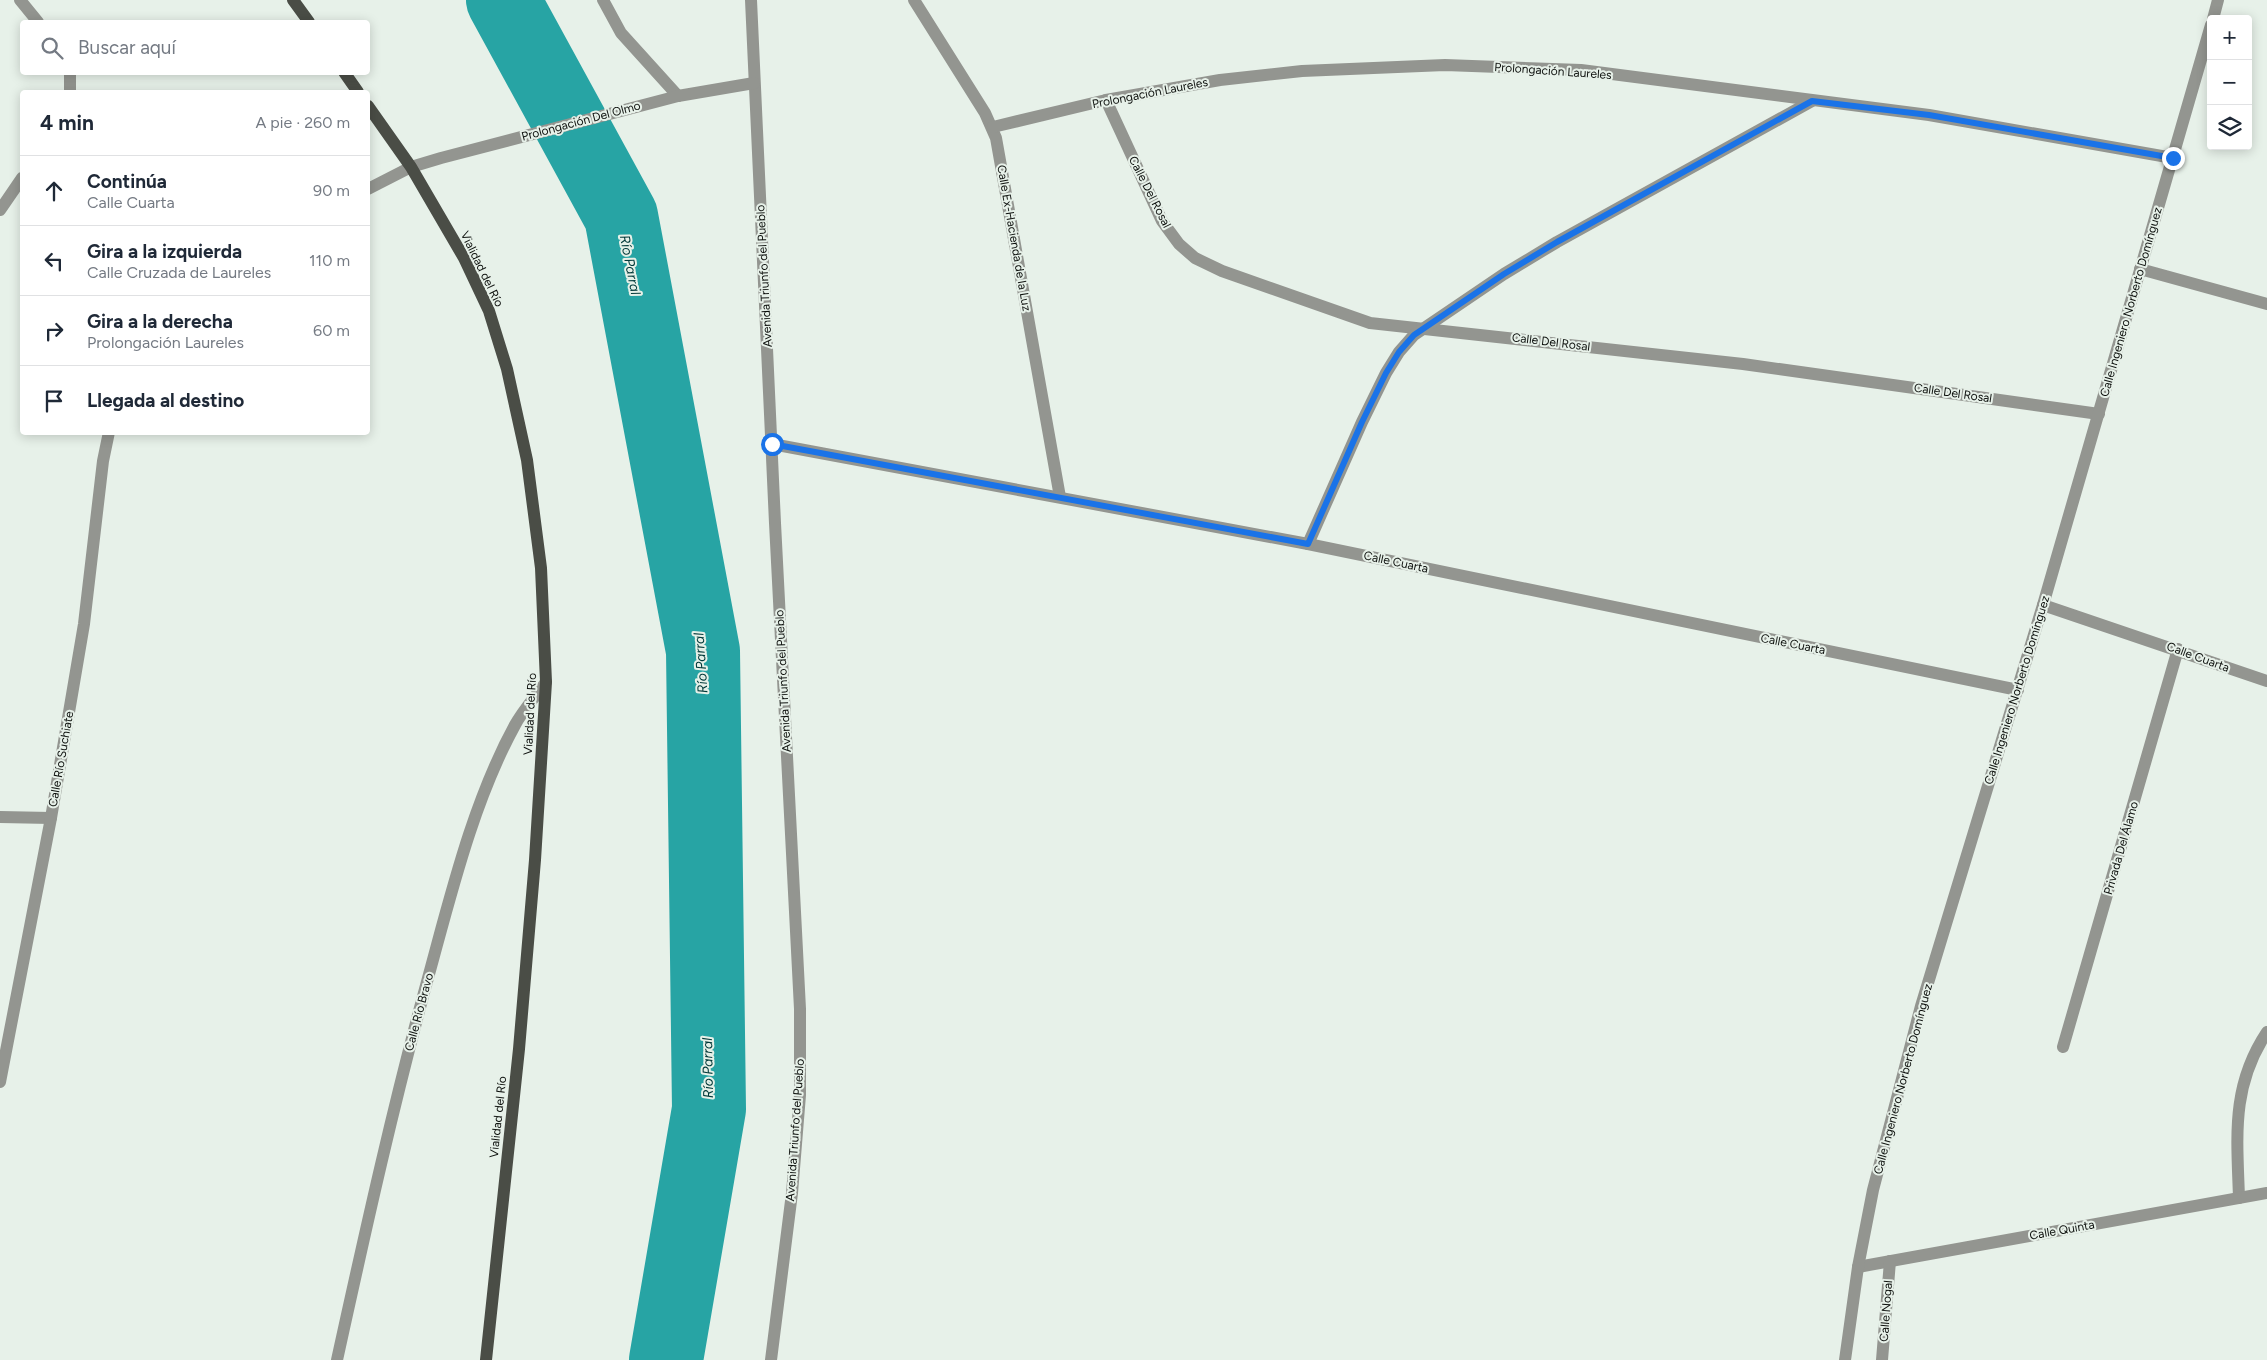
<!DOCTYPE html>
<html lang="es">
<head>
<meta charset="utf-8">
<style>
	:root { --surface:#fff; --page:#f6f6f7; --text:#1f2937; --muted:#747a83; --line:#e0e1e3 }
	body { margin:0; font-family:Figtree,sans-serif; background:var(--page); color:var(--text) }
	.controls { position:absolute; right:15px; top:15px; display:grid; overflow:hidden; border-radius:5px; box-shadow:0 2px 12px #0003 }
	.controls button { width:45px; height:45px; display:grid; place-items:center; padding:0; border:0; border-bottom:1px solid var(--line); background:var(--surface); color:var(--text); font:25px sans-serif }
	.stop { position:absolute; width:15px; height:15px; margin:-11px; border:4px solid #1a73e8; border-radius:50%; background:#fff }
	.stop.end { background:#1a73e8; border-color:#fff; box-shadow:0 1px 5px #0008 }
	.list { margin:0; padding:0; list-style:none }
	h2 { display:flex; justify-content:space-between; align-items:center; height:65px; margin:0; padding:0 20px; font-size:21px }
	h2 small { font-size:16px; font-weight:400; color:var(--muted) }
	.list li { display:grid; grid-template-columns:32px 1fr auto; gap:15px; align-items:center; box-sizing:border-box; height:70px; padding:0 20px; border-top:1px solid var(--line) }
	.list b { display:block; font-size:19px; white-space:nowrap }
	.list p { margin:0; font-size:16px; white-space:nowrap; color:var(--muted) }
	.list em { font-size:16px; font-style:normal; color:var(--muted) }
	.icon { flex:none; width:28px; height:28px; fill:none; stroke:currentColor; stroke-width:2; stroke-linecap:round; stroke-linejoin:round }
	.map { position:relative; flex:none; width:2267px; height:1360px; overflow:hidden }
	.search { position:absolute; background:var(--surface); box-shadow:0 2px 12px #0003; left:20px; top:20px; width:350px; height:55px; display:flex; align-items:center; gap:12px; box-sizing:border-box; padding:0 18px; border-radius:5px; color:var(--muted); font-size:19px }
	.panel { position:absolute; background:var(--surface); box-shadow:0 2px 12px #0003; left:20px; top:90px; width:350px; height:345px; border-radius:5px }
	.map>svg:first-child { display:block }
</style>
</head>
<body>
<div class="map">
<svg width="2267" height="1360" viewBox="0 0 2267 1360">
	<rect width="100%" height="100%" fill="#e7f1e9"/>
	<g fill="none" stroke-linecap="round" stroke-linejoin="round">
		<path stroke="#27a4a4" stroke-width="74" d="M503,0l118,216 82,435 6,458 -43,251"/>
		<g stroke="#939590" stroke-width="12">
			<path d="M20,0l18,22"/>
			<path d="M603,0l18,33 57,63"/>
			<path d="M751,0l24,523 25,486v86l-8,98 -21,167"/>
			<path d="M914,0l71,113 11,25 64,359"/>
			<path d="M2213,19l5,-19"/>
			<path d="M70,72v20"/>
			<path d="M1106,100l56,121 17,23 16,14 27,13 148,52 373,41 356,50"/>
			<path d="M993,127l113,-27 114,-20 82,-9 143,-6 136,5 348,45 244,43"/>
			<path d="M368,189l43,-22 30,-9 237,-62 76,-13"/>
			<path d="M0,210l22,-32"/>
			<path d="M2140,269l127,35"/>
			<path d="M772,444l536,100 710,146"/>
			<path d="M1308,544l54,-122 24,-49 13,-21 15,-17 90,-61 53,-32 255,-141"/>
			<path d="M2043,605l224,76"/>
			<path d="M0,817l51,1"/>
			<path d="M2063,1047l115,-398"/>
			<path d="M0,1082l51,-264 33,-194 19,-163 6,-29"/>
			<path d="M2239,1198c-2,-62 -8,-112 28,-166"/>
			<path d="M1858,1267l409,-74"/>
			<path d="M337,1360c29,-132 58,-263 94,-393 22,-81 44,-169 84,-242 8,-15 21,-29 31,-43"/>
			<path d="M1845,1360l13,-93 15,-77 48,-184 122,-401 168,-580"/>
			<path d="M1882,1360l8,-99"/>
		</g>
		<g stroke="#4a4d46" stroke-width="12">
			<path d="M293,0l16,22"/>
			<path d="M344,72l14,20"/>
			<path d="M368,106l43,61 53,91 25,53 18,58 20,91 14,108 5,114 -11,178 -16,189 -33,311"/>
		</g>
	</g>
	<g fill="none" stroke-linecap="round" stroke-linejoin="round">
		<path stroke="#1a73e8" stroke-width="6" d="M772,444l536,100 54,-122 24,-49 13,-21 15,-17 90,-61 53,-32 255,-141 117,14 244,43"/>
	</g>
	<g text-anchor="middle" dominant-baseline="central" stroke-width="4" stroke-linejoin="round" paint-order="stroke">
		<g font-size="12" fill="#0c0f0c" stroke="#e7f1e9">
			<text transform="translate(1553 71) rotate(4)">Prolongación Laureles</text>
			<text transform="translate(1150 93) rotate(-11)">Prolongación Laureles</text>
			<text transform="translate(581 121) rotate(-15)">Prolongación Del Olmo</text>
			<text transform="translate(1150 192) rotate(63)">Calle Del Rosal</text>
			<text transform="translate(1014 238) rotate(80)">Calle Ex-Hacienda de la Luz</text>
			<text transform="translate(482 269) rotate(64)">Vialidad del Río</text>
			<text transform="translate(764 276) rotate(-93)">Avenida Triunfo del Pueblo</text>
			<text transform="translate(2131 302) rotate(-74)">Calle Ingeniero Norberto Domínguez</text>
			<text transform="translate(1551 342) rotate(7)">Calle Del Rosal</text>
			<text transform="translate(1953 393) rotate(8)">Calle Del Rosal</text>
			<text transform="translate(1396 562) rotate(12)">Calle Cuarta</text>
			<text transform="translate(1793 644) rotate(11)">Calle Cuarta</text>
			<text transform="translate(2198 657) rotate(20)">Calle Cuarta</text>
			<text transform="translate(783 681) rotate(-93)">Avenida Triunfo del Pueblo</text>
			<text transform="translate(2017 690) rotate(-73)">Calle Ingeniero Norberto Domínguez</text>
			<text transform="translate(530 714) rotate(-87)">Vialidad del Río</text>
			<text transform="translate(61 759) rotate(-80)">Calle Río Suchiate</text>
			<text transform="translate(2121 848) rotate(-74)">Privada Del Álamo</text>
			<text transform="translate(419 1012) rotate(-75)">Calle Río Bravo</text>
			<text transform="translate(1903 1079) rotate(-75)">Calle Ingeniero Norberto Domínguez</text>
			<text transform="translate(498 1117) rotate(-84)">Vialidad del Río</text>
			<text transform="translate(795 1130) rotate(-86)">Avenida Triunfo del Pueblo</text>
			<text transform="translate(2062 1230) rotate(-10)">Calle Quinta</text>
			<text transform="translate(1886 1311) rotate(-86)">Calle Nogal</text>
		</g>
		<g font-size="14" font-style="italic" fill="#003838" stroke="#e7f1e9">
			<text transform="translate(630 265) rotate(79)">Río Parral</text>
			<text transform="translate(701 663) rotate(-94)">Río Parral</text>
			<text transform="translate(708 1068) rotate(-91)">Río Parral</text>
		</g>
	</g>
</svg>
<div class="controls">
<button>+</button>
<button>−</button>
<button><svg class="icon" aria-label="layers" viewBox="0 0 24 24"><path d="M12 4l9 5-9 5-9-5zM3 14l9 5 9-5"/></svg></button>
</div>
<div class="stop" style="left:772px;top:444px"></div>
<div class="stop end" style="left:2173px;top:158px"></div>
<div class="search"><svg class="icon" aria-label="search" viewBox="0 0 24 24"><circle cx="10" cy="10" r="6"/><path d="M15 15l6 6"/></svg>Buscar aquí</div>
<section class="panel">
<h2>4 min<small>A pie · 260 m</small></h2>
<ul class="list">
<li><svg class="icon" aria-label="ahead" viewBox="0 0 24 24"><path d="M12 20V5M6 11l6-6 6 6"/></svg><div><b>Continúa</b><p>Calle Cuarta</p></div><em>90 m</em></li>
<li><svg class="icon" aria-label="left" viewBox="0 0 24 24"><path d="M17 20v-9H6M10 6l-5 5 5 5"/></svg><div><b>Gira a la izquierda</b><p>Calle Cruzada de Laureles</p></div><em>110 m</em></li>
<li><svg class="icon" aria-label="right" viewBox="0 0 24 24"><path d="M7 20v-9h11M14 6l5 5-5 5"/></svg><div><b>Gira a la derecha</b><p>Prolongación Laureles</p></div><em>60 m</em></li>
<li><svg class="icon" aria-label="arrive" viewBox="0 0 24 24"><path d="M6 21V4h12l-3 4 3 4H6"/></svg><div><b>Llegada al destino</b></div></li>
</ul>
</section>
</div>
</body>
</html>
